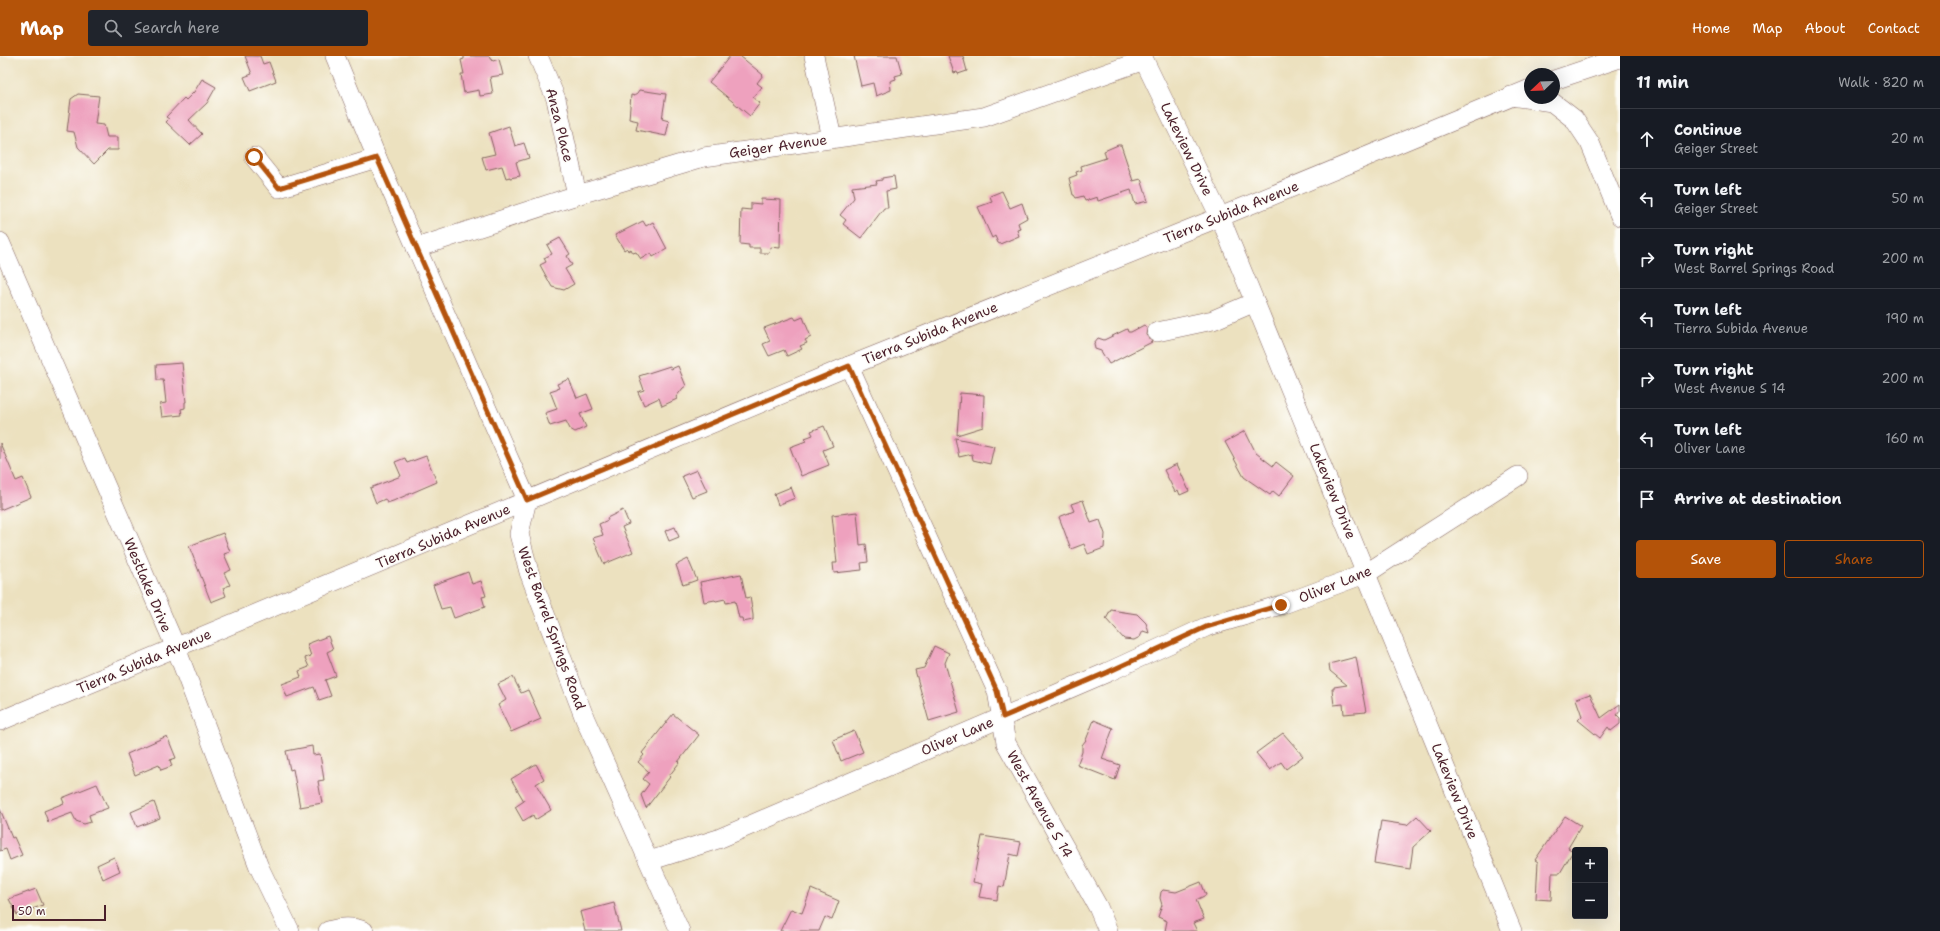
<!DOCTYPE html>
<html lang="en">
<head>
<meta charset="utf-8">
<style>
	:root { --surface:#171b24; --page:#20242c; --text:#f1f3f6; --muted:#9ea1a6; --line:#363941; --accent:#b45309 }
	body { margin:0; font-family:"Shantell Sans",sans-serif; background:var(--page); color:var(--text) }
	.controls { position:absolute; right:12px; bottom:12px; display:grid; overflow:hidden; border-radius:4px; box-shadow:0 4px 16px #0002 }
	.controls button { width:36px; height:36px; display:grid; place-items:center; padding:0; border:0; border-bottom:1px solid var(--line); background:var(--surface); color:var(--text); font:20px sans-serif }
	.compass { position:absolute; left:1524px; top:12px; width:36px; height:36px; border-radius:50%; background:var(--surface); box-shadow:0 4px 16px #0002; rotate:247deg }
	.scale { position:absolute; left:12px; bottom:10px; width:94px; box-sizing:border-box; padding-left:4px; border:2px solid #4a1f2b; border-top:0; font-size:11px; line-height:14px; white-space:nowrap; color:#4a1f2b; -webkit-text-stroke:3px #fdfcf7; paint-order:stroke }
	.stop { position:absolute; width:12px; height:12px; margin:-9px; border:3px solid #b45309; border-radius:50%; background:#fff }
	.stop.end { background:#b45309; border-color:#fff; box-shadow:0 1px 4px #0008 }
	.list { margin:0; padding:0; list-style:none }
	h2 { display:flex; justify-content:space-between; align-items:center; height:52px; margin:0; padding:0 16px; font-size:17px }
	h2 small { font-size:13px; font-weight:400; color:var(--muted) }
	.list li { display:grid; grid-template-columns:26px 1fr auto; gap:12px; align-items:center; box-sizing:border-box; height:60px; padding:0 16px; border-top:1px solid var(--line) }
	.list b { display:block; font-size:15px; white-space:nowrap }
	.list p { margin:0; font-size:13px; white-space:nowrap; color:var(--muted) }
	.list em { font-size:13px; font-style:normal; color:var(--muted) }
	.actions { display:flex; gap:8px; padding:12px 16px }
	.actions a { flex:1; padding:9px 0; border:1px solid var(--accent); border-radius:4px; text-align:center; font-size:14px; color:var(--accent) }
	.actions .main { background:var(--accent); color:#fff }
	.icon { flex:none; width:22px; height:22px; fill:none; stroke:currentColor; stroke-width:2; stroke-linecap:round; stroke-linejoin:round }
	.map { position:relative; flex:none; width:1620px; height:875px; overflow:hidden }
	header { display:flex; align-items:center; gap:24px; box-sizing:border-box; height:56px; padding:0 20px; background:var(--accent); color:#fff }
	header strong { font-size:19px }
	nav { display:flex; gap:22px; margin-inline-start:auto; font-size:14px }
	.search { width:280px; height:36px; background:var(--page); display:flex; align-items:center; gap:10px; box-sizing:border-box; padding:0 14px; border-radius:4px; color:var(--muted); font-size:15px }
	main { display:flex }
	aside { flex:1; background:var(--surface) }
	.map>svg:first-child { display:block }
</style>
</head>
<body>
<header>
<strong>Map</strong>
<div class="search"><svg class="icon" aria-label="search" viewBox="0 0 24 24"><circle cx="10" cy="10" r="6"/><path d="M15 15l6 6"/></svg>Search here</div>
<nav><a>Home</a><a>Map</a><a>About</a><a>Contact</a></nav>
</header>
<main>
<div class="map">
<svg width="1620" height="875" viewBox="0 0 1620 875">
	<rect width="100%" height="100%" fill="#fdfcf7"/>
	<filter id="ink" filterUnits="userSpaceOnUse"><feTurbulence type="fractalNoise" baseFrequency=".025" numOctaves="2"/><feDisplacementMap in="SourceGraphic" scale="8" xChannelSelector="R" yChannelSelector="G"/><feConvolveMatrix kernelMatrix="1 2 1 2 8 2 1 2 1" color-interpolation-filters="sRGB"/></filter>
	<filter id="wash" filterUnits="userSpaceOnUse"><feTurbulence type="fractalNoise" baseFrequency=".012" numOctaves="4" result="noise"/><feDisplacementMap in="SourceGraphic" scale="16" xChannelSelector="R" yChannelSelector="G"/><feGaussianBlur stdDeviation="0.9" result="paint"/><feColorMatrix in="noise" values="0 0 0 0 0 0 0 0 0 0 0 0 0 0 0 0 0 1.4 0 .05"/><feComposite in="paint" operator="in"/></filter>
	<g filter="url(#wash)">
		<rect width="100%" height="100%" fill="#ece1bf"/>
		<g id="blocks">
			<g fill="#eea1be">
				<path d="M245,0h15l3,8 6,-2 7,19 -26,10 -6,-14 8,-3z"/>
				<path d="M464,0h25l4,5 6,-2 4,16 -13,2 3,17 -13,2 -1,-6 -15,3 -3,-19h3l-3,-14 3,-1z"/>
				<path d="M730,0h10l23,19 -6,8 5,4 -9,11 7,5 -10,13 -41,-34z"/>
				<path d="M854,0h43l5,18 -7,2 1,3 -6,2 1,9 -15,6 -3,-13 -12,3z"/>
				<path d="M948,0h15l4,15 -9,3 -1,-2 -3,1z"/>
				<path d="M202,23l14,8 -9,16 -18,17 13,14 -12,11 -24,-23 3,-3 -3,-2 18,-19 2,2 8,-8z"/>
				<path d="M639,34l27,4 -4,25 7,2 -3,15 -30,-6 2,-9 -9,-2 2,-24 4,1z"/>
				<path d="M78,38l21,2 -4,28 9,1 3,12h11v13h-10l-14,14 -16,-17 -4,-15 -7,-1 4,-32z"/>
				<path d="M509,70l6,20 9,-3 5,15 -13,4 4,14 -10,2v-1l-4,1 -4,-12 -16,4 -4,-13 13,-3 -6,-21z"/>
				<path d="M1118,89h3l12,36 8,-2 7,22 -13,3 -4,-14 -33,11 -1,-4 -12,4 -2,-5 -7,2 -2,-3h-1l-4,-17 8,-3 -1,-3 6,-2 -1,-4 25,-8 -2,-7z"/>
				<path d="M894,120l2,13 -10,2 2,17h-4l-23,30 -18,-14 3,-4 -6,-5 14,-17 -2,-11 25,-3 -1,-3 6,-1v-2z"/>
				<path d="M1002,135l8,17 12,-5 5,15 -9,5 2,6 -3,1 2,6 -19,8 -2,-1 -3,-7 -3,2 -14,-31 14,-5 -2,-6z"/>
				<path d="M761,143l20,1 -1,48 -10,-1 -1,6h-9v-5h-11v-3l-9,-1 1,-35 10,1v-7l10,1z"/>
				<path d="M643,165l3,5 7,-4 14,27 -14,8 -2,-4 -10,6 -5,-7 -3,1 -2,-4 -3,2 -1,-3 -3,2 -9,-15z"/>
				<path d="M560,182l10,16 -3,2 5,9 -7,4 9,15 -10,6 -12,-3 -12,-22 6,-3 -2,-4 8,-4 -5,-9z"/>
				<path d="M794,261l2,3 7,-3 8,20 -6,3 2,3 -7,3 2,3 -15,7 -3,-6 -15,6 -6,-12 7,-3 -6,-13z"/>
				<path d="M1144,269l3,4 -1,6 6,7 -43,22 -8,-13 -6,-2 -1,-6 4,-5 6,2 23,-11 1,3h3z"/>
				<path d="M182,307l4,39h-1v6l-4,1 1,6 -20,2 -2,-13 6,-1 -2,-19 -1,-4h-6l-1,-15z"/>
				<path d="M670,310l1,3 7,-3 8,20 -3,2 -7,9 1,2 -15,7 -3,-8 -15,7 -6,-13 6,-2 -5,-14z"/>
				<path d="M569,323l8,19 10,-4 6,15 -13,5 6,13 -11,5 -5,-3 -4,-8 -16,5 -5,-13 12,-4 -7,-18 9,-3 -2,-4z"/>
				<path d="M960,337l24,2 -1,32 -26,8z"/>
				<path d="M824,370l9,20 -10,4 6,15 -28,11 -11,-29 16,-6 -1,-3 8,-3 -2,-4z"/>
				<path d="M1245,375l11,22 17,13 3,-4 18,14 -15,20 -6,-5 -3,4 -26,-18 -19,-35z"/>
				<path d="M955,382l39,8 -4,18 -17,-4 -1,-6 -13,3z"/>
				<path d="M0,387l16,38 7,-3 8,19 -31,13z"/>
				<path d="M426,400l11,26 -44,19 -6,2 -2,-4 -9,4 -6,-15 31,-12 -6,-14 10,-4 2,5z"/>
				<path d="M1177,408l12,27 -9,4 -2,-5 -3,2 -11,-22z"/>
				<path d="M697,414l10,21 -15,6 -10,-21z"/>
				<path d="M791,431l4,11 -17,7 -4,-11z"/>
				<path d="M1083,444l8,23 9,-3 5,14 -1,14 -16,6 -4,-10 -13,5 -12,-32 15,-6 -3,-7z"/>
				<path d="M623,454l6,14 -7,3 11,25 -29,12 -11,-26 10,-3 -4,-11 9,-4 -1,-2z"/>
				<path d="M857,456l3,33 6,-1 2,18 -7,1 1,7 -28,3 -1,-10h4l-5,-48z"/>
				<path d="M675,471l4,10 -10,4 -4,-10z"/>
				<path d="M223,477l7,19 -6,2 7,16 -7,3 6,12 -7,3 3,8 -15,6 -22,-56z"/>
				<path d="M688,503l9,21 -14,5 -7,-20z"/>
				<path d="M468,516l4,12 9,-3 5,15 -4,1 3,10 -31,11 -4,-11 -9,2 -8,-24z"/>
				<path d="M741,518l5,24 4,-1 3,18v5l-10,2 -1,-4h-3l-4,-17 -9,2 -1,-4 -9,2 -1,-1 -11,2 -4,-20z"/>
				<path d="M1111,554l26,4 9,9 3,10 -6,-2 -3,6 -6,3 -10,-1 -18,-20z"/>
				<path d="M328,580l5,13 -6,3 9,24 -11,4 6,16 -12,4 -5,-13 -27,10 -5,-13 19,-7 -2,-6 10,-4 -4,-9 6,-2 -4,-12z"/>
				<path d="M934,590l15,7 -4,10 14,49 -30,9 -14,-51 9,-2z"/>
				<path d="M1356,601l10,55 -22,2 -1,-10 -9,1 -2,-16h2v-2l13,-2 -17,-14 -1,-7z"/>
				<path d="M513,621l8,16 7,-3 13,29 -30,13 -13,-27 8,-5 -8,-16z"/>
				<path d="M1590,638l11,24 19,-14v7l-3,4 3,3v6l-9,7 -3,-4 -8,11 -22,-18 4,-4 -6,-17z"/>
				<path d="M673,658l26,21 -21,27 1,1 -10,13 1,1 -24,31 -5,-13 8,-11 -6,-5 6,-7 -11,-10 6,-7 -2,-2z"/>
				<path d="M1094,664l19,8 -11,31 18,6 -5,15 -38,-15 5,-13v-7l4,-5z"/>
				<path d="M854,675l9,21 -22,9 -8,-21z"/>
				<path d="M1283,677l20,23 -17,13 -5,-7 -11,8 -14,-17z"/>
				<path d="M167,680l9,22 -6,2 2,6 -11,4 -2,-5 -24,10 -8,-21z"/>
				<path d="M312,690l1,9 7,-1 4,26 -6,1 4,22 -22,4 -7,-38 -3,1 -4,-19z"/>
				<path d="M536,708l8,15 -8,5 15,26 -16,10 -2,-5 -10,6 -8,-14 9,-6 -13,-22z"/>
				<path d="M97,728l11,24 -19,7 2,7 -7,2 -8,-3 -4,-8 -24,9 -4,-11 20,-8 -2,-5z"/>
				<path d="M154,746l6,16 -23,9 -6,-15z"/>
				<path d="M0,753l12,29 2,-1 8,18 -12,5 -4,-11 -6,2z"/>
				<path d="M1417,760l14,15 -18,16 -3,22 -36,-6 7,-42 26,4z"/>
				<path d="M1565,760l16,10 -13,22 5,3 -13,22h-8l-1,27 -15,-1 2,-37 -3,-2z"/>
				<path d="M982,780l39,6 -3,14 -8,-2 -6,33 -5,-1 -2,14 -18,-3 3,-13 -9,-2z"/>
				<path d="M114,801l6,14 -17,8 -6,-14z"/>
				<path d="M1201,826l5,13 -10,5 8,19 -11,4 4,8h-32l2,-10 -9,-4 4,-12 -2,-7 1,-6 2,-2 13,2z"/>
				<path d="M36,833l7,16 -26,10 -8,-16z"/>
				<path d="M811,833l28,12 -7,19 -7,-3 -6,14h-39l11,-22 11,4z"/>
				<path d="M614,847l7,28h-36l-5,-19z"/>
			</g>
		</g>
	</g>
	<g filter="url(#ink)">
		<use href="#blocks" fill-opacity="0" stroke="#83635f" stroke-width="1"/>
		<g fill="none" stroke-linecap="round" stroke-linejoin="round">
			<g stroke="#83635f" stroke-width="20">
				<g id="minor">
					<path d="M335,0l42,102 150,342 -8,34 10,38 56,147 95,212"/>
					<path d="M538,0l18,43 21,96"/>
					<path d="M814,0l18,82"/>
					<path d="M1142,0l78,161 292,714"/>
					<path d="M1554,24l66,-22"/>
					<path d="M1511,40l41,6 22,17 16,24 30,73"/>
					<path d="M254,101l25,31 98,-30"/>
					<path d="M0,186l176,406 83,219 31,64"/>
					<path d="M416,192l161,-53 127,-38 280,-40 160,-57"/>
					<path d="M1157,276l56,-12 42,-18"/>
					<path d="M849,310l148,325 9,52 92,164 10,24"/>
					<path d="M0,665l849,-355 371,-149 310,-128"/>
					<path d="M649,805l69,-22 390,-167 98,-45 75,-22 86,-32 151,-97"/>
					<path d="M328,875c12,-4 24,-5 36,0"/>
				</g>
			</g>
			<use href="#minor" stroke="#fff" stroke-width="19"/>
		</g>
	</g>
	<g fill="none" stroke-linecap="round" stroke-linejoin="round" filter="url(#ink)">
		<path stroke="#b45309" stroke-width="5" d="M254,101l25,31 98,-30 150,342 322,-134 148,325 6,26 105,-45 98,-45 75,-22"/>
	</g>
	<g text-anchor="middle" dominant-baseline="central" stroke-width="3" stroke-linejoin="round" paint-order="stroke">
		<g font-size="14" fill="#4a1f2b" stroke="#fdfcf7">
			<text transform="translate(560 69) rotate(76)">Anza Place</text>
			<text transform="translate(778 90) rotate(-8)">Geiger Avenue</text>
			<text transform="translate(1187 93) rotate(64)">Lakeview Drive</text>
			<text transform="translate(1231 156) rotate(-22)">Tierra Subida Avenue</text>
			<text transform="translate(930 277) rotate(-22)">Tierra Subida Avenue</text>
			<text transform="translate(1333 435) rotate(68)">Lakeview Drive</text>
			<text transform="translate(443 480) rotate(-23)">Tierra Subida Avenue</text>
			<text transform="translate(1335 528) rotate(-22)">Oliver Lane</text>
			<text transform="translate(148 529) rotate(67)">Westlake Drive</text>
			<text transform="translate(552 572) rotate(70)">West Barrel Springs Road</text>
			<text transform="translate(144 605) rotate(-23)">Tierra Subida Avenue</text>
			<text transform="translate(957 680) rotate(-23)">Oliver Lane</text>
			<text transform="translate(1455 735) rotate(68)">Lakeview Drive</text>
			<text transform="translate(1040 748) rotate(61)">West Avenue S 14</text>
		</g>
	</g>
</svg>
<div class="controls">
<button>+</button>
<button>−</button>
</div>
<svg class="compass" viewBox="-18 -18 36 36"><path d="M0-13l5 13h-10z" fill="#e53935"/><path d="M0 13l5-13h-10z" fill="#9ea1a6"/></svg>
<div class="scale">50 m</div>
<div class="stop" style="left:254px;top:101px"></div>
<div class="stop end" style="left:1281px;top:549px"></div>
</div>
<aside>
<h2>11 min<small>Walk · 820 m</small></h2>
<ul class="list">
<li><svg class="icon" aria-label="ahead" viewBox="0 0 24 24"><path d="M12 20V5M6 11l6-6 6 6"/></svg><div><b>Continue</b><p>Geiger Street</p></div><em>20 m</em></li>
<li><svg class="icon" aria-label="left" viewBox="0 0 24 24"><path d="M17 20v-9H6M10 6l-5 5 5 5"/></svg><div><b>Turn left</b><p>Geiger Street</p></div><em>50 m</em></li>
<li><svg class="icon" aria-label="right" viewBox="0 0 24 24"><path d="M7 20v-9h11M14 6l5 5-5 5"/></svg><div><b>Turn right</b><p>West Barrel Springs Road</p></div><em>200 m</em></li>
<li><svg class="icon" aria-label="left" viewBox="0 0 24 24"><path d="M17 20v-9H6M10 6l-5 5 5 5"/></svg><div><b>Turn left</b><p>Tierra Subida Avenue</p></div><em>190 m</em></li>
<li><svg class="icon" aria-label="right" viewBox="0 0 24 24"><path d="M7 20v-9h11M14 6l5 5-5 5"/></svg><div><b>Turn right</b><p>West Avenue S 14</p></div><em>200 m</em></li>
<li><svg class="icon" aria-label="left" viewBox="0 0 24 24"><path d="M17 20v-9H6M10 6l-5 5 5 5"/></svg><div><b>Turn left</b><p>Oliver Lane</p></div><em>160 m</em></li>
<li><svg class="icon" aria-label="arrive" viewBox="0 0 24 24"><path d="M6 21V4h12l-3 4 3 4H6"/></svg><div><b>Arrive at destination</b></div></li>
</ul>
<div class="actions"><a class="main">Save</a><a>Share</a></div>
</aside>
</main>
</body>
</html>
